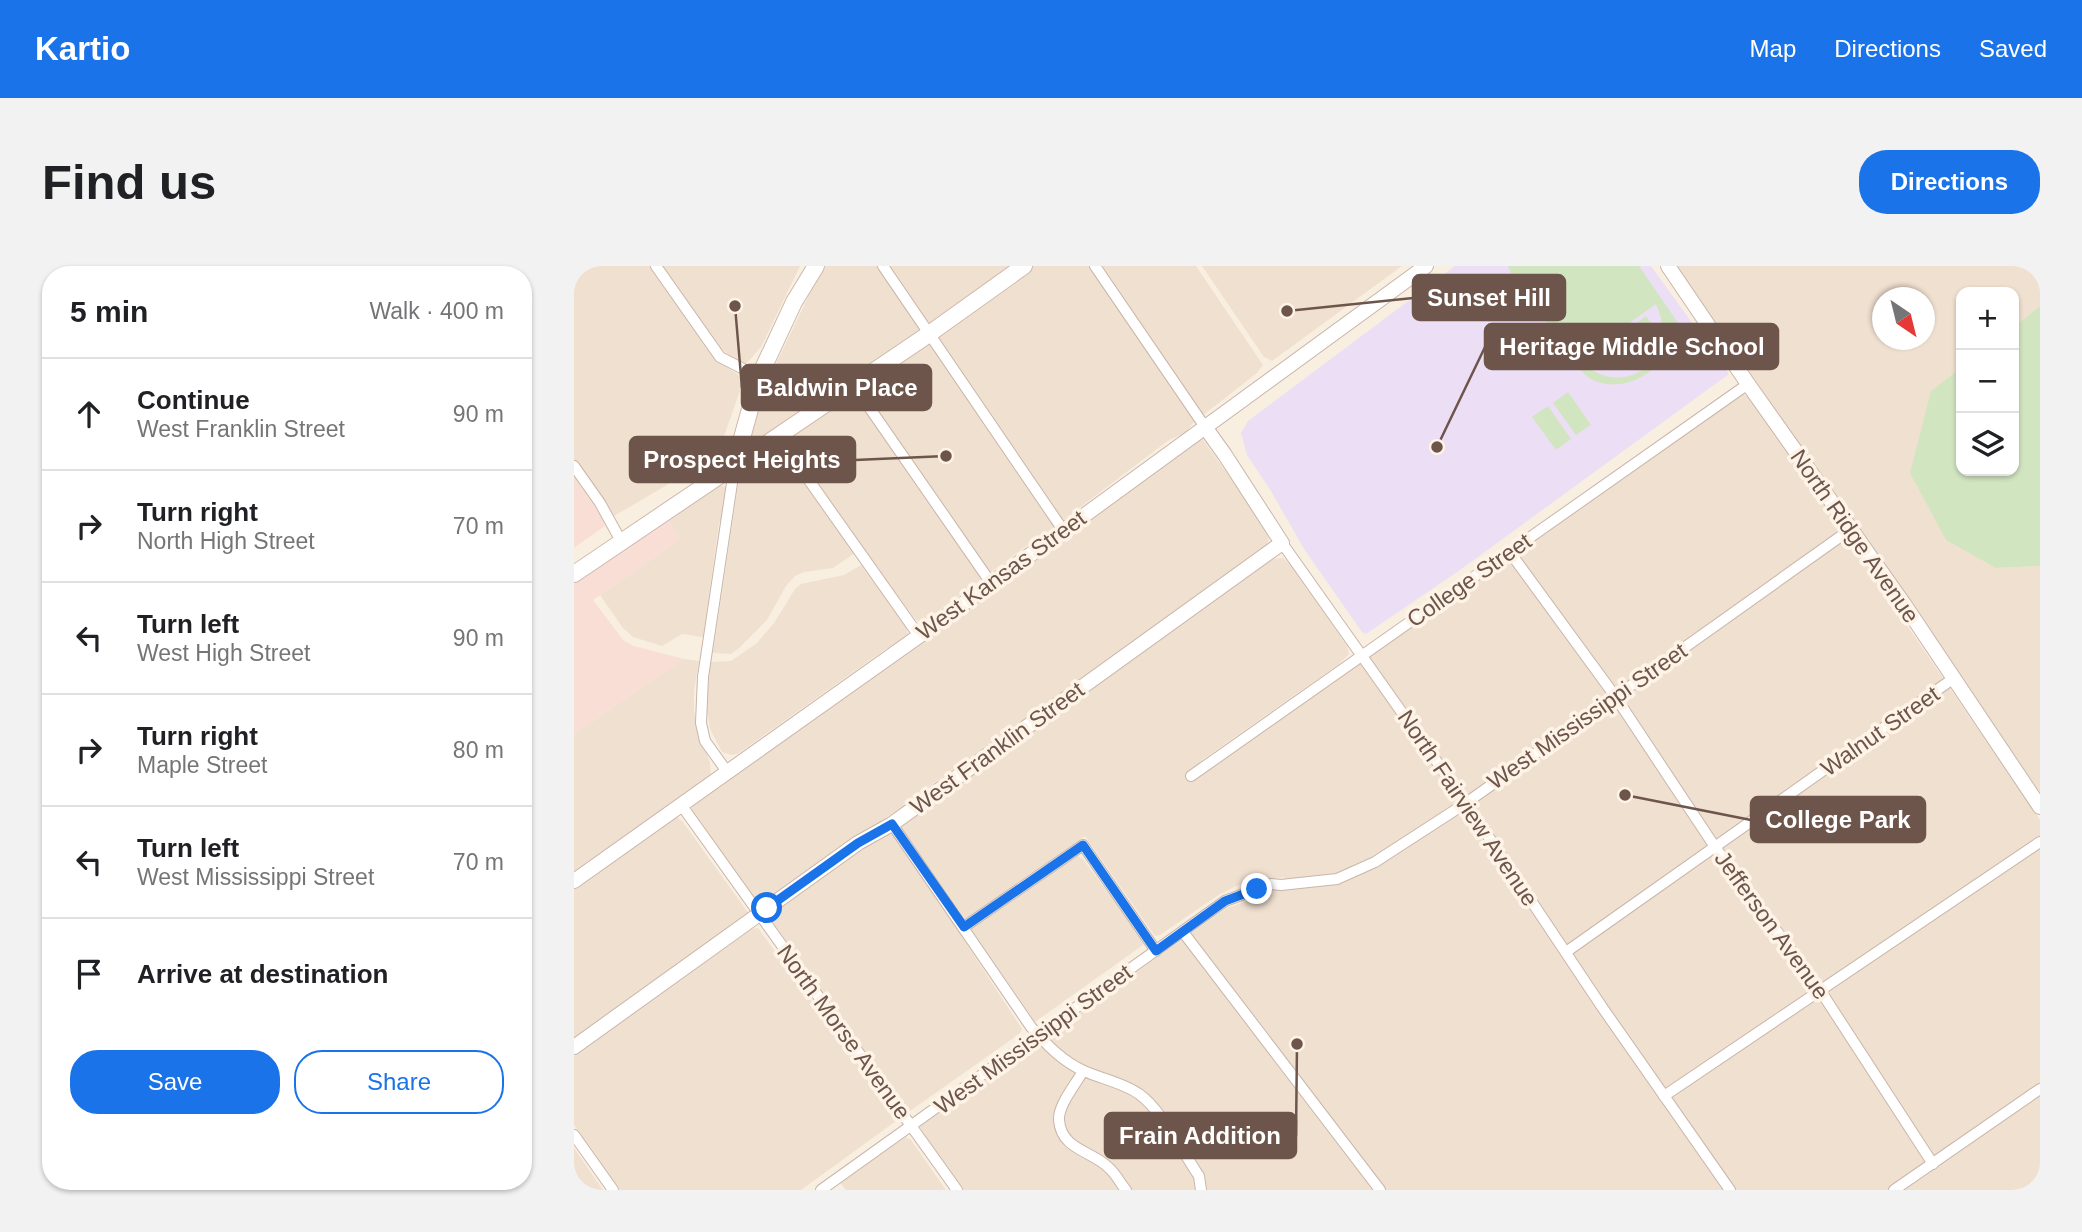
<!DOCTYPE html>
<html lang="en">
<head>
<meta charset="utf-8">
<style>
	:root { --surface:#fff; --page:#f2f2f2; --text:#202124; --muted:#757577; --line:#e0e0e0; --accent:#1a73e8 }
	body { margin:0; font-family:Helvetica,sans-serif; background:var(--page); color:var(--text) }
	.controls { position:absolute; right:21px; top:21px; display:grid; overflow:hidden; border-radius:14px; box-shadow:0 2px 5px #0004 }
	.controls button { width:63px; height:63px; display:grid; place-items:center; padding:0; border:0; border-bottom:2px solid var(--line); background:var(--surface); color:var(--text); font:35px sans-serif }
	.compass { position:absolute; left:1298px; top:21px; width:63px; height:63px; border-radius:50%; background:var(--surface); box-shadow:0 2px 5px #0004; rotate:145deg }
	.stop { position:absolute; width:21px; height:21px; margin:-16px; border:5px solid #1a73e8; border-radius:50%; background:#fff }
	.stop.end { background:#1a73e8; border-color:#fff; box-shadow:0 2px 7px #0008 }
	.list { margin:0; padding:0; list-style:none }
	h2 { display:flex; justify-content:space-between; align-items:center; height:91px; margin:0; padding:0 28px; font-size:30px }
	h2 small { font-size:23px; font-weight:400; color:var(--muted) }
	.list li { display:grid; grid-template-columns:46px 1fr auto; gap:21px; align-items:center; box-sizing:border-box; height:112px; padding:0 28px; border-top:2px solid var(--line) }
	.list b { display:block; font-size:26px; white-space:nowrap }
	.list p { margin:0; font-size:23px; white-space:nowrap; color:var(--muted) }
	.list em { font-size:23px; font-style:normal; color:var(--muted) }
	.actions { display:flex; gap:14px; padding:21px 28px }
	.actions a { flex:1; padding:16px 0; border:2px solid var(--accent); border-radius:28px; text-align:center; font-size:24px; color:var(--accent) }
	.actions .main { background:var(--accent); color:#fff }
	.icon { flex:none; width:38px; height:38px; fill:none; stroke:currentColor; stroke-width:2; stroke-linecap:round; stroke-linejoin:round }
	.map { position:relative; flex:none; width:1466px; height:924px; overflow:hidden; border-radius:28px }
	header { display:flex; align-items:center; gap:42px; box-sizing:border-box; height:98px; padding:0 35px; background:var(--accent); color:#fff }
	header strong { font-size:33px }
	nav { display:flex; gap:38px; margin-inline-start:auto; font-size:24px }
	.intro { display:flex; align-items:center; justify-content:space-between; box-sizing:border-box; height:168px; padding:0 42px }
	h1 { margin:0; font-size:49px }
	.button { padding:18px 32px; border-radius:28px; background:var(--accent); color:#fff; font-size:24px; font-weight:700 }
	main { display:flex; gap:42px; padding:0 42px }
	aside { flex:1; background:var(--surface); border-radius:28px; box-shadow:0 2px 5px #0004 }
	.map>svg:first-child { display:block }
</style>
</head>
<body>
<header>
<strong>Kartio</strong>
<nav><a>Map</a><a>Directions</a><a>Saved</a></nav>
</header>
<div class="intro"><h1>Find us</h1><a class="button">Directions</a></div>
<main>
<aside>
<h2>5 min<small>Walk · 400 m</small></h2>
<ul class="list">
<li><svg class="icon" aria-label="ahead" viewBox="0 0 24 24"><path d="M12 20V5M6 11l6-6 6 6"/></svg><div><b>Continue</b><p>West Franklin Street</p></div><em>90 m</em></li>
<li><svg class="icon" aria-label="right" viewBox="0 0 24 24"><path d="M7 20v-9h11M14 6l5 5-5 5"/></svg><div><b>Turn right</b><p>North High Street</p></div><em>70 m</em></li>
<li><svg class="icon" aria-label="left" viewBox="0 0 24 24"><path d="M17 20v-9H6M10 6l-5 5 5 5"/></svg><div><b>Turn left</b><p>West High Street</p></div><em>90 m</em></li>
<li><svg class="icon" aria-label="right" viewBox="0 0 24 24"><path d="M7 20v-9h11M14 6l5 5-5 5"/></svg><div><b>Turn right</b><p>Maple Street</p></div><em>80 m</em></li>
<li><svg class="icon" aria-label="left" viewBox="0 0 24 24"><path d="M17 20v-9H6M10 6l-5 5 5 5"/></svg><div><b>Turn left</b><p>West Mississippi Street</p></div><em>70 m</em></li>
<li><svg class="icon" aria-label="arrive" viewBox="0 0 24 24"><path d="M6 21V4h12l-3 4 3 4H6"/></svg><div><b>Arrive at destination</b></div></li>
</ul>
<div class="actions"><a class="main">Save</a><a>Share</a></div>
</aside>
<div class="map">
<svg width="1466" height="924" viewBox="0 0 1466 924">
	<rect width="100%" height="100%" fill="#f9efe1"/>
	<g fill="#f0e0d0" fill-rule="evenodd">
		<path d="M0,0h77l66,94 27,19 -23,66 -7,8 -28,21 -72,42 -27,-41 -13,9z"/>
		<path d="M88,0h138l-39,81 -15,17 -14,-6 -15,-13z"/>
		<path d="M252,0h370l67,99 -6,8 -65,51 -6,9 -17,7 -115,87 -2,4 -20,11 -106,78 -6,2 -4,-2 -55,-71 -28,19 -29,4 -9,4 -9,10 -19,34 -29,29 -7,5 -18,-1 27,-181 19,-73 53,-110z"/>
		<path d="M628,0h200l-130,95 -8,-4z"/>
		<path d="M1102,0h355l9,20v20l-26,21v-35h-53v76l-30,24 65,176 44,-2v227zM1308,32h42v42h-42z"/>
		<path d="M1169,128l10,6 287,420v370h-1079l-42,-64 308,-218 41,-14 17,-17 -47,8 -18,9 -60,41 -5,1 -70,-100 -120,84 -62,-89 -2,-8 370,-264 12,-1 7,6 57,82 2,8 -10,10 -137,96 6,9z"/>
		<path d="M627,171l68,94 -1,14 -358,255 -3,6 -14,7 -119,83 -14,9 -2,-1 -66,-93v-8z"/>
		<path d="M145,219l7,2 1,3 -2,23 -6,10 -16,114 -21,-3 -20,12 -29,-9 -10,-9 -23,-33 81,-56 -14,-21z"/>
		<path d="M287,299l45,61 2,8 -3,5 -13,9h-5l-148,105 -7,2 -10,-3 -12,-23 -4,-25 5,-42 20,-1 26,-18 17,-20 21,-34 6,-5 43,-9z"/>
		<path d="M110,393l15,2 -5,30v20l3,17 13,35 1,12 -137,96v-137z"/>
		<path d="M101,550l7,5 67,93 -175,126v-152z"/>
		<path d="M312,567l10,3 126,193 -3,5 -109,77 -7,-5 -134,-187 -1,-4 10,-9 4,1 36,-26v-4l35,-26h7z"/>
		<path d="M502,589l7,4 59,79 1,7 -108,77 -65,-94z"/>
		<path d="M184,662l137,187 1,6 -95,69h-181l-46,-65v-69l177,-127z"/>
		<path d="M332,871l5,3 35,50h-100l-6,-8z"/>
		<path d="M0,882l29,42h-29z"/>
	</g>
	<g fill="#f9ded6">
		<path d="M3,215l24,35 4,10 -31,22v-64z"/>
		<path d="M93,252l14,21 -88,61 31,41 10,5 50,13 -110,75v-151z"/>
	</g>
	<path fill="#ecdef5" d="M881,0h196l78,108 -269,196 -94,64 -4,-2 -58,-83 -33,-58 -24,-36 -6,-22 7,-12z"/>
	<g fill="#d2e5c1" fill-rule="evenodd">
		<path d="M934,0h131l50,73 -7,5 -7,-10c-5,19 -15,32 -32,42 -15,9 -35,12 -52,3 -12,-7 -20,-23 -28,-33 -17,-24 -34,-47 -51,-70zM1082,38c27,56 -36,100 -77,55z"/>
		<path d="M1466,40v260l-44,2 -50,-28 -36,-67 21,-82 30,-23v103h53v-144z"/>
		<path d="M1072,50l13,18 -8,6 -13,-18z"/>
		<path d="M1062,57l14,18 -7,5 7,9 -19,13 -6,-9 -6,4 -13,-18z"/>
		<path d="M1030,80l13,18 -8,6 -13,-18z"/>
		<path d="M994,126l23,33 -15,10 -23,-32z"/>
		<path d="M974,140l23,33 -15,11 -24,-33z"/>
	</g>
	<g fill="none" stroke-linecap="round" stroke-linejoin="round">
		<g stroke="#c8b6aa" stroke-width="12">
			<g id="minor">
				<path d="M82,0l64,91 39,20"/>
				<path d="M309,0l180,264"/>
				<path d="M521,0l110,161"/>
				<path d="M279,118l138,199"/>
				<path d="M203,169l142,201"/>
				<path d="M0,200l26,37 21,38"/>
				<path d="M708,277l184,260 136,204 128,183"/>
				<path d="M935,285l106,145 100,151 105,143 113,174"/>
				<path d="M154,507l-23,-32 -4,-18 2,-46 32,-214"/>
				<path d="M617,510l557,-392"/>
				<path d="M108,540l275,384"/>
				<path d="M318,558l139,203c16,18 31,34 53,44 18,8 40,12 55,23 21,14 45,60 60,82l2,14"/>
				<path d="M390,661l119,-82 73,106"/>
				<path d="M609,666l197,258"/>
				<path d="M992,686l388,-274"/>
				<path d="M509,805c-7,13 -25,34 -24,49 2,30 34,31 50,48 7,6 11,15 17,22"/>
				<path d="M1090,830l376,-254"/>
				<path d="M0,869l39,55"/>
				<path d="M247,924l404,-289 46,-17 10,1 56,-6 38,-17 91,-59 385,-274"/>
				<path d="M1320,924l146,-101"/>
			</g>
		</g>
		<g stroke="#c8b6aa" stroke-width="16">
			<g id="tertiary">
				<path d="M1094,0l80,118 156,220 136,203"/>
				<path d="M0,615l345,-245 507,-370"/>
				<path d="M0,781l284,-204 34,-19 390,-281 -57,-88 -20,-28"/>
			</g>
		</g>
		<g stroke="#ceb8aa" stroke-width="18">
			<g id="secondary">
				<path d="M161,197l24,-86 35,-75 22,-36"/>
				<path d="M0,308l355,-240 95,-68"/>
			</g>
		</g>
		<use href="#minor" stroke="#fff" stroke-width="10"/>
		<use href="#tertiary" stroke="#fff" stroke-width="14"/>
		<use href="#secondary" stroke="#fff" stroke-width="16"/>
	</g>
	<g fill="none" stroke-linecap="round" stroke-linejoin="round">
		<path stroke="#1a73e8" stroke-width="9" d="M193,642l91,-65 34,-19 72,103 119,-82 73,106 69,-50 32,-12"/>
	</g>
	<g text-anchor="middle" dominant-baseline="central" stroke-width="7" stroke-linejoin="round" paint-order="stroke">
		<g font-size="23" fill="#6e554b" stroke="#fdf3e6">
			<text transform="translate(1281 270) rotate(55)">North Ridge Avenue</text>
			<text transform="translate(427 309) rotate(-36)">West Kansas Street</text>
			<text transform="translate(895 314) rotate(-35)">College Street</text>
			<text transform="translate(1013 450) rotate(-35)">West Mississippi Street</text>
			<text transform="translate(1306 465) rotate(-35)">Walnut Street</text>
			<text transform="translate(423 482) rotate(-36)">West Franklin Street</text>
			<text transform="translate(894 542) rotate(56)">North Fairview Avenue</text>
			<text transform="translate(1198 659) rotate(54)">Jefferson Avenue</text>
			<text transform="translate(270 766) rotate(54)">North Morse Avenue</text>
			<text transform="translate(459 773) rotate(-36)">West Mississippi Street</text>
		</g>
	</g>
	<path fill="none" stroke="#6e554b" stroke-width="2.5" d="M713 45L839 32M863 181L911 81M161 40L168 122M372 190L281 194M1051 529L1177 554M723 778L722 870"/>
	<g fill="#6e554b" stroke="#fdf3e6" stroke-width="2.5">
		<circle cx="713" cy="45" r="7"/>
		<circle cx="863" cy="181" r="7"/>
		<circle cx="161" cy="40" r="7"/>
		<circle cx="372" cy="190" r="7"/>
		<circle cx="1051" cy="529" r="7"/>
		<circle cx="723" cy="778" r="7"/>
	</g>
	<g fill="#6e554b" stroke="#6e554b" stroke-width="2.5">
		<rect x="839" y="9" width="152" height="45" rx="7"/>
		<rect x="911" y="58" width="293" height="45" rx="7"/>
		<rect x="168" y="99" width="189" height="45" rx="7"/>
		<rect x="56" y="171" width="225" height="45" rx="7"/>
		<rect x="1177" y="531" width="174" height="45" rx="7"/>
		<rect x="531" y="847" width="191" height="45" rx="7"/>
	</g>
	<g font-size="24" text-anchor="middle" font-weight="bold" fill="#fff">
		<text x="915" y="40">Sunset Hill</text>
		<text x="1058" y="89">Heritage Middle School</text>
		<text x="263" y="130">Baldwin Place</text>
		<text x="168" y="202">Prospect Heights</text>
		<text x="1264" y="562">College Park</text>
		<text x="626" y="878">Frain Addition</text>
	</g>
</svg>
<div class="controls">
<button>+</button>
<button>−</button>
<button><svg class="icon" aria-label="layers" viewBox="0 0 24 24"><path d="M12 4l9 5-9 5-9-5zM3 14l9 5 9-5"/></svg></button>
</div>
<svg class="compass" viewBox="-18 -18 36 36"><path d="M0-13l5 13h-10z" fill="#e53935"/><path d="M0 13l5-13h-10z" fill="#757577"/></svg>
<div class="stop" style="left:193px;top:642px"></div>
<div class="stop end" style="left:683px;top:623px"></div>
</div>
</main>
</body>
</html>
